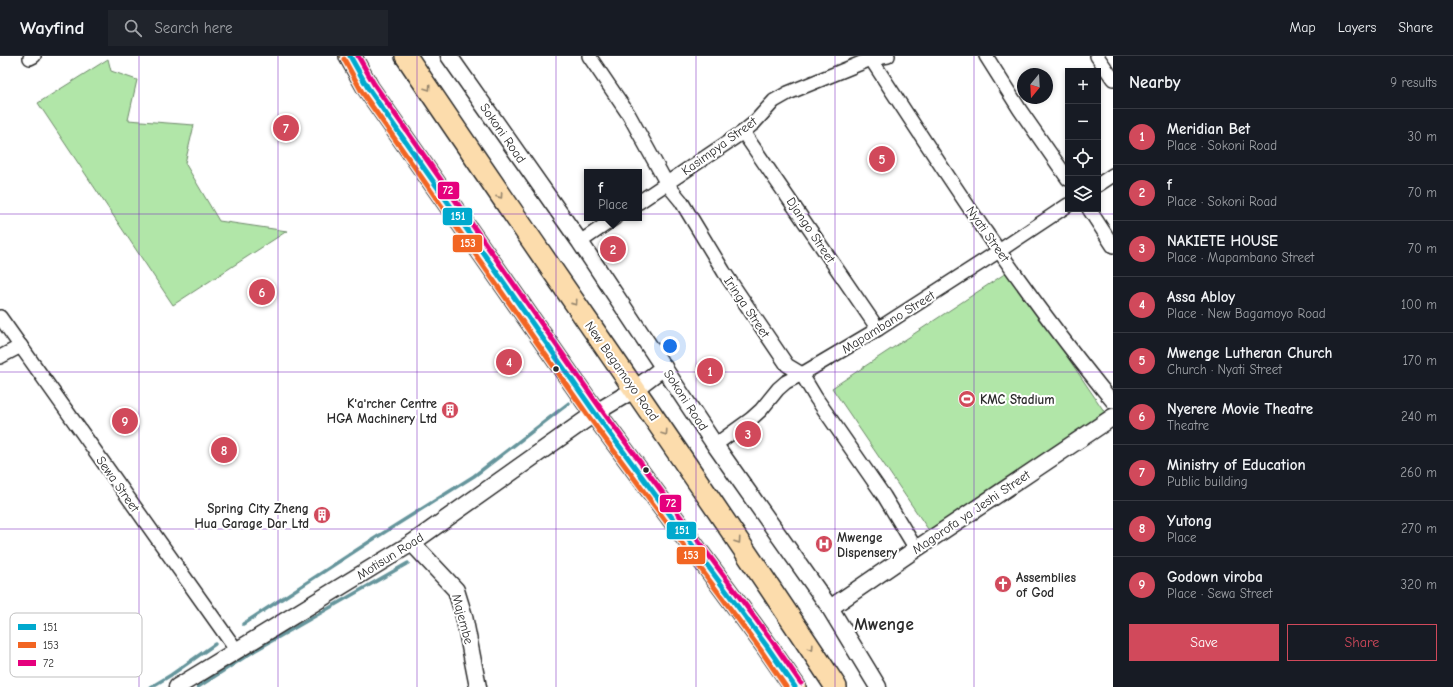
<!DOCTYPE html>
<html lang="en">
<head>
<meta charset="utf-8">
<style>
	:root { --surface:#171b24; --page:#20242c; --text:#f1f3f6; --muted:#9ea1a6; --line:#363941; --accent:#d1495b }
	body { margin:0; font-family:"Comic Neue",sans-serif; background:var(--page); color:var(--text) }
	.controls { position:absolute; right:12px; top:12px; display:grid; overflow:hidden; border-radius:0px; box-shadow:0 2px 6px #0003 }
	.controls button { width:36px; height:36px; display:grid; place-items:center; padding:0; border:0; border-bottom:1px solid var(--line); background:var(--surface); color:var(--text); font:20px sans-serif }
	.compass { position:absolute; left:1017px; top:12px; width:36px; height:36px; border-radius:50%; background:var(--surface); box-shadow:0 2px 6px #0003; rotate:198deg }
	.you { position:absolute; left:670px; top:290px; width:14px; height:14px; margin:-10px; border:3px solid #fff; border-radius:50%; background:#1a73e8; box-shadow:0 0 0 6px #1a73e833 }
	.badge { display:grid; place-items:center; width:26px; height:26px; border-radius:50%; background:var(--accent); color:#fff; font-size:13px; font-weight:700 }
	.pin { position:absolute; translate:-50% -50%; border:2px solid #fff; box-shadow:0 1px 4px #0006 }
	.popup { position:absolute; left:584px; top:113px; width:58px; height:52px; box-sizing:border-box; display:grid; place-content:center; border-radius:0px; background:var(--surface); filter:drop-shadow(0 1px 3px #0005); font-size:13px; white-space:nowrap; color:var(--muted) }
	.popup b { font-size:15px; color:var(--text) }
	.popup::after { content:''; position:absolute; left:50%; top:100%; margin-left:-8px; border:8px solid transparent; border-top-color:var(--surface) }
	.list { margin:0; padding:0; list-style:none }
	h2 { display:flex; justify-content:space-between; align-items:center; height:52px; margin:0; padding:0 16px; font-size:17px }
	h2 small { font-size:13px; font-weight:400; color:var(--muted) }
	.list li { display:grid; grid-template-columns:26px 1fr auto; gap:12px; align-items:center; box-sizing:border-box; height:56px; padding:0 16px; border-top:1px solid var(--line) }
	.list b { display:block; font-size:15px; white-space:nowrap }
	.list p { margin:0; font-size:13px; white-space:nowrap; color:var(--muted) }
	.list em { font-size:13px; font-style:normal; color:var(--muted) }
	.actions { display:flex; gap:8px; padding:12px 16px }
	.actions a { flex:1; padding:9px 0; border:1px solid var(--accent); border-radius:0px; text-align:center; font-size:14px; color:var(--accent) }
	.actions .main { background:var(--accent); color:#fff }
	.icon { flex:none; width:22px; height:22px; fill:none; stroke:currentColor; stroke-width:2; stroke-linecap:round; stroke-linejoin:round }
	.map { position:relative; flex:none; width:1113px; height:631px; overflow:hidden }
	header { display:flex; align-items:center; gap:24px; box-sizing:border-box; height:56px; padding:0 20px; background:var(--surface); border-bottom:1px solid var(--line) }
	header strong { font-size:19px }
	nav { display:flex; gap:22px; margin-inline-start:auto; font-size:14px }
	.search { width:280px; height:36px; background:var(--page); display:flex; align-items:center; gap:10px; box-sizing:border-box; padding:0 14px; border-radius:0px; color:var(--muted); font-size:15px }
	main { display:flex }
	aside { flex:1; background:var(--surface) }
	.map>svg:first-child { display:block }
</style>
</head>
<body>
<header>
<strong>Wayfind</strong>
<div class="search"><svg class="icon" aria-label="search" viewBox="0 0 24 24"><circle cx="10" cy="10" r="6"/><path d="M15 15l6 6"/></svg>Search here</div>
<nav><a>Map</a><a>Layers</a><a>Share</a></nav>
</header>
<main>
<div class="map">
<svg width="1113" height="631" viewBox="0 0 1113 631">
	<rect width="100%" height="100%" fill="#fff"/>
	<filter id="ink" filterUnits="userSpaceOnUse"><feTurbulence type="fractalNoise" baseFrequency=".025" numOctaves="2"/><feDisplacementMap in="SourceGraphic" scale="8" xChannelSelector="R" yChannelSelector="G"/><feConvolveMatrix kernelMatrix="1 2 1 2 8 2 1 2 1" color-interpolation-filters="sRGB"/></filter>
	<g filter="url(#ink)">
		<g fill="#b1e6a8" stroke="#6e886a">
			<path d="M108,3l3,12 26,9 -9,40 66,5 -9,38 34,58 68,10 -114,74 -135,-202z"/>
			<path d="M1009,215l97,143 -176,118 -98,-144z"/>
		</g>
		<g fill="none" stroke-linecap="round" stroke-linejoin="round">
			<g stroke="#65959c" stroke-width="3.5">
				<path d="M243,568l126,-82 105,-66 95,-73"/>
				<path d="M151,631l20,-12 44,-31"/>
				<path d="M198,631l56,-36 154,-88"/>
			</g>
			<g stroke="#2b2b2b" stroke-width="16">
				<g id="minor">
					<path d="M589,0l40,59 38,69 14,17 43,71 63,93 15,9 2,4 12,20 68,98 32,53"/>
					<path d="M986,0l34,54 48,69"/>
					<path d="M1097,0l16,23"/>
					<path d="M30,2l4,-2"/>
					<path d="M871,3c76,117 153,235 242,343"/>
					<path d="M743,76l135,197"/>
					<path d="M1098,129l15,-10"/>
					<path d="M639,146l104,-70 11,-9 20,-22 14,-8 83,-34 17,-3"/>
					<path d="M1089,153l24,37"/>
					<path d="M580,186l35,-24"/>
					<path d="M0,261l237,334"/>
					<path d="M0,301l21,-11"/>
					<path d="M715,389l36,-26 10,-9 17,-21 8,-7 16,-8 76,-45 121,-78 69,-46"/>
				</g>
			</g>
			<g stroke="#2b2b2b" stroke-width="19">
				<g id="tertiary">
					<path d="M449,0l131,186 135,203 115,163 48,79"/>
					<path d="M412,487l44,47 8,26 14,71"/>
					<path d="M830,552l86,-59 197,-132"/>
					<path d="M177,631l235,-144 183,-130 40,-24 29,-22"/>
				</g>
			</g>
			<g stroke="#2b2b2b" stroke-width="24">
				<g id="trunk">
					<path d="M350,0l18,32 227,325 171,232 29,42"/>
					<path d="M406,0c142,211 290,418 430,631"/>
				</g>
			</g>
			<use href="#minor" stroke="#fff" stroke-width="13"/>
			<use href="#tertiary" stroke="#fff" stroke-width="16"/>
			<use href="#trunk" stroke="#fcdcac" stroke-width="21"/>
			<g stroke="#fff" stroke-width="8">
				<path id="bus-1" d="M350,0l18,32 227,325 171,232 29,42"/>
			</g>
			<g stroke="#fff" stroke-width="8">
				<path id="bus-2" d="M344,3l18,33 227,325 171,232 26,38"/>
			</g>
			<g stroke="#fff" stroke-width="8">
				<path id="bus-3" d="M358,0l16,28 227,325 171,232 29,42"/>
			</g>
			<use href="#bus-1" stroke="#00a9ce" stroke-width="5"/>
			<use href="#bus-2" stroke="#f26522" stroke-width="5"/>
			<use href="#bus-3" stroke="#e5007d" stroke-width="5"/>
		</g>
		<defs><path id="oneway-chevron" d="M-2-3.5L2.5 0L-2 3.5" fill="none" stroke-width="1.6" stroke-linecap="round" stroke-linejoin="round"/></defs>
		<g stroke="#94846c">
			<use href="#oneway-chevron" transform="translate(428 32) rotate(56)"/>
			<use href="#oneway-chevron" transform="translate(500 140) rotate(55)"/>
			<use href="#oneway-chevron" transform="translate(575 247) rotate(55)"/>
			<use href="#oneway-chevron" transform="translate(665 377) rotate(56)"/>
			<use href="#oneway-chevron" transform="translate(738 485) rotate(56)"/>
			<use href="#oneway-chevron" transform="translate(811 592) rotate(57)"/>
		</g>
	</g>
	<path fill="none" stroke="#7b2cbf" stroke-width="1" stroke-opacity="0.55" d="M139,0v631M278,0v631M417,0v631M556,0v631M696,0v631M835,0v631M974,0v631M0,158h1113M0,316h1113M0,473h1113"/>
	<defs>
		<g id="stadium-disc" transform="scale(0.9)"><circle r="9.5" fill="#d1495b" stroke="#fff"/><path d="M0-5a6.5 5 0 1 0 0 10a6.5 5 0 1 0 0-10ZM-3.5-1.8h7v3.6h-7Z" fill="#fff"/></g>
		<g id="building-disc" transform="scale(0.9)"><circle r="9.5" fill="#d1495b" stroke="#fff"/><path d="M-4-6H4V6H1V3H-1V6H-4ZM-2.5-4.3h1.7v1.8h-1.7ZM.8-4.3h1.7v1.8H.8ZM-2.5-1h1.7V.8h-1.7ZM.8-1h1.7V.8H.8Z" fill="#fff"/></g>
		<g id="hospital-disc" transform="scale(0.9)"><circle r="9.5" fill="#d1495b" stroke="#fff"/><path d="M-5-5h3v3.5h4V-5h3V5h-3V1.5h-4V5h-3Z" fill="#fff"/></g>
		<g id="church-disc" transform="scale(0.9)"><circle r="9.5" fill="#d1495b" stroke="#fff"/><path d="M-1.2-6h2.4v3.5h3.3v2.4h-3.3V6h-2.4V-.1h-3.3v-2.4h3.3Z" fill="#fff"/></g>
	</defs>
	<g fill-rule="evenodd">
		<use href="#stadium-disc" x="967" y="343"/>
		<use href="#building-disc" x="450" y="354"/>
		<use href="#building-disc" x="322" y="459"/>
		<use href="#hospital-disc" x="824" y="488"/>
		<use href="#church-disc" x="1003" y="528"/>
	</g>
	<g fill="#2b2b2b" stroke="#fff" stroke-width="1.5">
		<circle cx="556" cy="313" r="3.5"/>
		<circle cx="646" cy="414" r="3.5"/>
	</g>
	<g text-anchor="middle" dominant-baseline="central" stroke-width="4" stroke-linejoin="round" paint-order="stroke">
		<g font-size="13" fill="#2b2b2b" stroke="#fff">
			<text transform="translate(503 77) rotate(55)">Sokoni Road</text>
			<text transform="translate(719 90) rotate(-36)">Kasimpya Street</text>
			<text transform="translate(811 174) rotate(56)">Django Street</text>
			<text transform="translate(988 178) rotate(55)">Nyati Street</text>
			<text transform="translate(747 251) rotate(56)">Iringa Street</text>
			<text transform="translate(888 266) rotate(-32)">Mapambano Street</text>
			<text transform="translate(622 315) rotate(55)">New Bagamoyo Road</text>
			<text transform="translate(686 344) rotate(57)">Sokoni Road</text>
			<text transform="translate(118 428) rotate(55)">Sewa Street</text>
			<text transform="translate(971 456) rotate(-34)">Magorofa ya Jeshi Street</text>
			<text transform="translate(390 500) rotate(-32)">Motisun Road</text>
			<text transform="translate(463 563) rotate(75)">Majembe</text>
		</g>
		<g font-size="13" font-weight="bold" fill="#2b2b2b" stroke="#fff" text-anchor="start">
			<text x="980" y="343">KMC Stadium</text>
			<text x="437" y="347" text-anchor="end">K'a'rcher Centre<tspan x="437" dy="15">HGA Machinery Ltd</tspan></text>
			<text x="309" y="452" text-anchor="end">Spring City Zheng<tspan x="309" dy="15">Hua Garage Dar Ltd</tspan></text>
			<text x="837" y="481">Mwenge<tspan x="837" dy="15">Dispensery</tspan></text>
			<text x="1016" y="521">Assemblies<tspan x="1016" dy="15">of God</tspan></text>
		</g>
		<g font-size="17" font-weight="bold" fill="#2b2b2b" stroke="#fff">
			<text x="884" y="568">Mwenge</text>
		</g>
	</g>
	<rect x="10" y="557" width="132" height="64" rx="6" fill="#fff" stroke="#bfbfbf" stroke-width="1"/>
	<rect x="18" y="568" width="18" height="6" fill="#00a9ce"/>
	<rect x="18" y="586" width="18" height="6" fill="#f26522"/>
	<rect x="18" y="604" width="18" height="6" fill="#e5007d"/>
	<g font-size="11" fill="#2b2b2b">
		<text x="43" y="575">151</text>
		<text x="43" y="593">153</text>
		<text x="43" y="611">72</text>
	</g>
	<g stroke="#fff" stroke-width="1.5">
		<rect x="437" y="125" width="23" height="19" rx="4" fill="#e5007d"/>
		<rect x="442" y="151" width="31" height="19" rx="4" fill="#00a9ce"/>
		<rect x="452" y="178" width="31" height="19" rx="4" fill="#f26522"/>
		<rect x="659" y="438" width="23" height="19" rx="4" fill="#e5007d"/>
		<rect x="666" y="465" width="31" height="19" rx="4" fill="#00a9ce"/>
		<rect x="676" y="490" width="30" height="19" rx="4" fill="#f26522"/>
	</g>
	<g font-size="11" text-anchor="middle" font-weight="bold" fill="#fff">
		<text x="448" y="138">72</text>
		<text x="458" y="164">151</text>
		<text x="468" y="191">153</text>
		<text x="671" y="451">72</text>
		<text x="682" y="478">151</text>
		<text x="691" y="503">153</text>
	</g>
</svg>
<div class="controls">
<button>+</button>
<button>−</button>
<button><svg class="icon" aria-label="locate" viewBox="0 0 24 24"><circle cx="12" cy="12" r="6"/><path d="M12 2v4M12 18v4M2 12h4M18 12h4"/></svg></button>
<button><svg class="icon" aria-label="layers" viewBox="0 0 24 24"><path d="M12 4l9 5-9 5-9-5zM3 14l9 5 9-5"/></svg></button>
</div>
<svg class="compass" viewBox="-18 -18 36 36"><path d="M0-13l5 13h-10z" fill="#e53935"/><path d="M0 13l5-13h-10z" fill="#9ea1a6"/></svg>
<div class="you"></div>
<div class="pin badge" style="left:710px;top:315px">1</div>
<div class="pin badge" style="left:613px;top:193px">2</div>
<div class="popup"><b>f</b>Place</div>
<div class="pin badge" style="left:748px;top:378px">3</div>
<div class="pin badge" style="left:509px;top:306px">4</div>
<div class="pin badge" style="left:882px;top:103px">5</div>
<div class="pin badge" style="left:262px;top:236px">6</div>
<div class="pin badge" style="left:286px;top:72px">7</div>
<div class="pin badge" style="left:224px;top:394px">8</div>
<div class="pin badge" style="left:125px;top:365px">9</div>
</div>
<aside>
<h2>Nearby<small>9 results</small></h2>
<ul class="list">
<li><span class="badge">1</span><div><b>Meridian Bet</b><p>Place · Sokoni Road</p></div><em>30 m</em></li>
<li><span class="badge">2</span><div><b>f</b><p>Place · Sokoni Road</p></div><em>70 m</em></li>
<li><span class="badge">3</span><div><b>NAKIETE HOUSE</b><p>Place · Mapambano Street</p></div><em>70 m</em></li>
<li><span class="badge">4</span><div><b>Assa Abloy</b><p>Place · New Bagamoyo Road</p></div><em>100 m</em></li>
<li><span class="badge">5</span><div><b>Mwenge Lutheran Church</b><p>Church · Nyati Street</p></div><em>170 m</em></li>
<li><span class="badge">6</span><div><b>Nyerere Movie Theatre</b><p>Theatre</p></div><em>240 m</em></li>
<li><span class="badge">7</span><div><b>Ministry of Education</b><p>Public building</p></div><em>260 m</em></li>
<li><span class="badge">8</span><div><b>Yutong</b><p>Place</p></div><em>270 m</em></li>
<li><span class="badge">9</span><div><b>Godown viroba</b><p>Place · Sewa Street</p></div><em>320 m</em></li>
</ul>
<div class="actions"><a class="main">Save</a><a>Share</a></div>
</aside>
</main>
</body>
</html>
